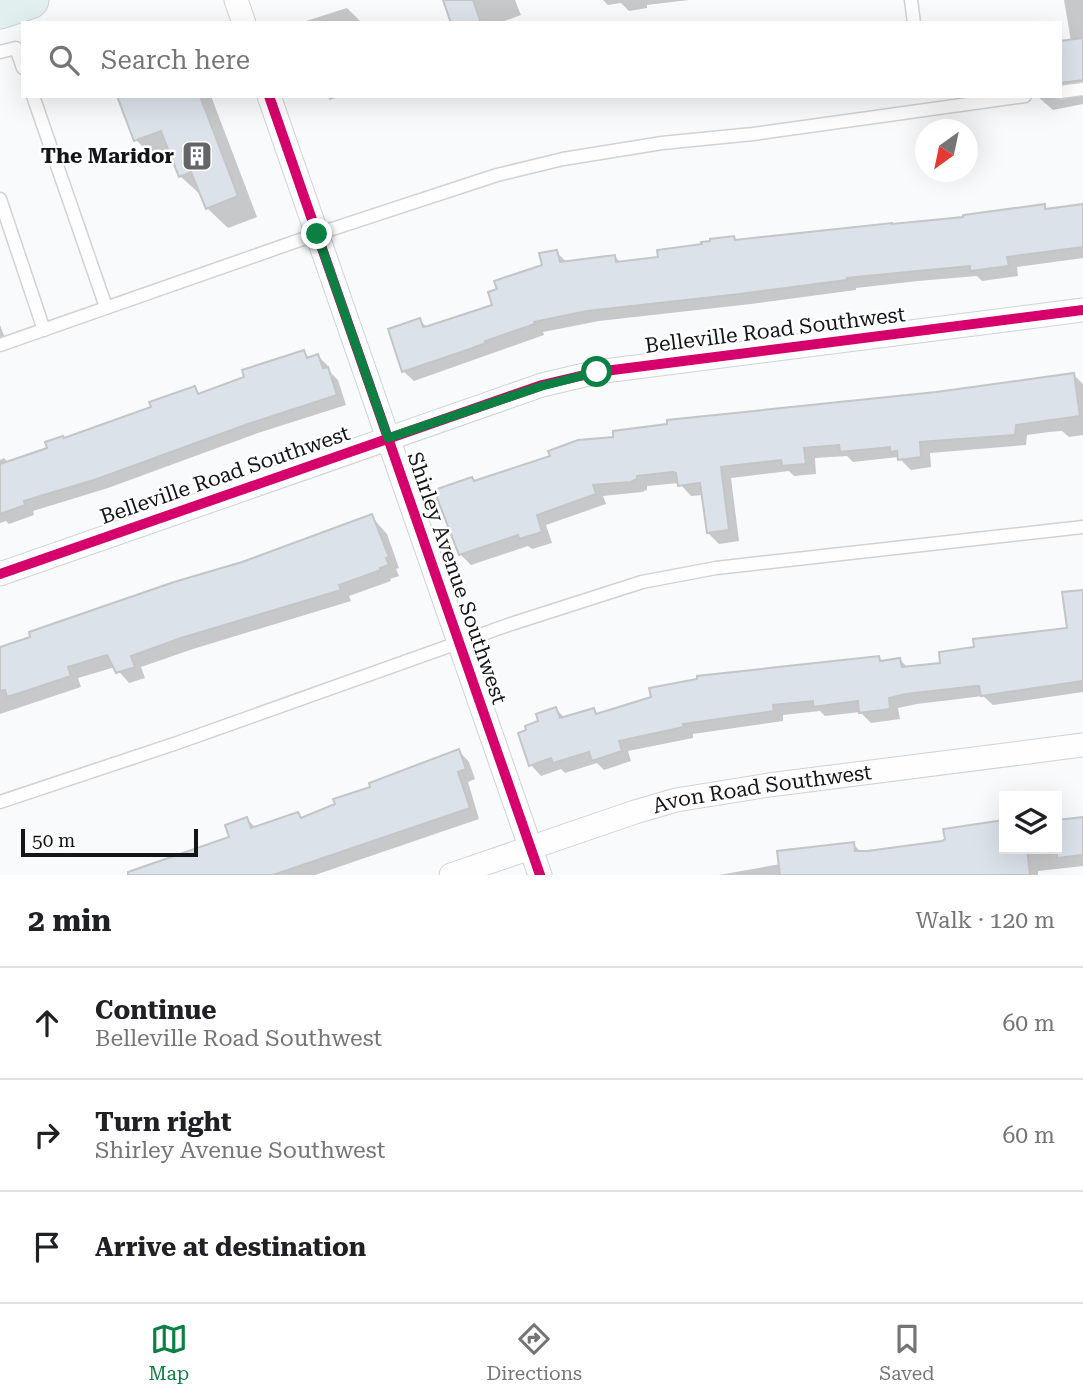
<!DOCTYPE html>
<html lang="en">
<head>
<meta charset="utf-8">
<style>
	:root { --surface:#fff; --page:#f6f6f6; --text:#202124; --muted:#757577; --line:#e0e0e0; --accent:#0b8043 }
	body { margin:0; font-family:"Roboto Serif",serif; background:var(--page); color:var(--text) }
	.controls { position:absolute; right:21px; bottom:21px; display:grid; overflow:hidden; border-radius:0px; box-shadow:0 7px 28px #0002 }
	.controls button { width:63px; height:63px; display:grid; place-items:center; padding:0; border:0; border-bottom:2px solid var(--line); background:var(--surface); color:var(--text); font:35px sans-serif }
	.compass { position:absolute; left:915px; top:119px; width:63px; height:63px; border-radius:50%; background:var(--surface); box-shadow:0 7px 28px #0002; rotate:213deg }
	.scale { position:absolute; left:21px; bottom:18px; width:177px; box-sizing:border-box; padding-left:7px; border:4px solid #131517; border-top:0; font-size:19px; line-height:24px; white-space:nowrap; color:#131517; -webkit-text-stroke:5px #fff; paint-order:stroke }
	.stop { position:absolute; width:21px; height:21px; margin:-16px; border:5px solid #0b8043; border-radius:50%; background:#fff }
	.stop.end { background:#0b8043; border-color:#fff; box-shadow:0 2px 7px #0008 }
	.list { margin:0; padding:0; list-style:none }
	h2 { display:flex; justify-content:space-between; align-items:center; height:91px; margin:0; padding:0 28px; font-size:30px }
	h2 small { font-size:23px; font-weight:400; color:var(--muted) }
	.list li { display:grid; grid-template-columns:46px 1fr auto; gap:21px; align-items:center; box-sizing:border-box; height:112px; padding:0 28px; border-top:2px solid var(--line) }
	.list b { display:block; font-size:26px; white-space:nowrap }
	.list p { margin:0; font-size:23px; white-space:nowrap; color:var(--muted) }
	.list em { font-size:23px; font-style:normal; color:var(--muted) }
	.icon { flex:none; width:38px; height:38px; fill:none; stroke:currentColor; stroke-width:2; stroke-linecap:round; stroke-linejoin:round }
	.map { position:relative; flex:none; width:1083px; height:875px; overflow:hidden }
	.search { position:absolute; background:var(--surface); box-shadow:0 7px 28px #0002; left:21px; right:21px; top:21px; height:77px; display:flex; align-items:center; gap:18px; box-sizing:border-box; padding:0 24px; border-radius:0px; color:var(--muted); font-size:26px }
	.sheet { height:427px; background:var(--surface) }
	nav { display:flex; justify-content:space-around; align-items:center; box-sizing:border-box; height:98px; border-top:2px solid var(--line); background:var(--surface); font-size:19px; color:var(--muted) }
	nav a { display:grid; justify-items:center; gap:4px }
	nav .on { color:var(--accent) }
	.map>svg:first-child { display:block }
</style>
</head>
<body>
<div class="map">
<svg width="1083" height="875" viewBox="0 0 1083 875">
	<rect width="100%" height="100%" fill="#f8fafc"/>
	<g fill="#0003">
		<path d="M445,0h70l6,15 -22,8h-46z"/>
		<path d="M603,0h86l-42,5v3l-18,3 -8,-8 -13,2z"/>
		<path d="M1064,0h19v104l-30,6 -16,-14h23v-54l11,-1z"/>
		<path d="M347,8l15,15 -56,-2z"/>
		<path d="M119,96h92l46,121 -29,11 -21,-20 -5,-12 -22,-20 -8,-22 -16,6 -20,-20z"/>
		<path d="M326,96h15l-11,4z"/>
		<path d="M1044,206l5,5 34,-5v52l-66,9 1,9 -36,5 -5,-5 -59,5 -62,7v2l-105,14 -152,17 -56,11 1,3 -130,46 -11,-10 17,-51 7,8 68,-22 49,-39 12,-15 12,11 46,-7 7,7 39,-4 74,-21 4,3 227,-22z"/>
		<path d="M0,325l6,16 -6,2z"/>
		<path d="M303,352l7,6 8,-2 10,10 2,6 8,8 8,25 -88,28 -150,55 -75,23 1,4 -25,9 -3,-3 -6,2v-63l4,-2 5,5 40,-14 15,-10 89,-31 41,-20 7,7 45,-17z"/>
		<path d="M1074,375l9,9v51l-14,2 -7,-6 -13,1 -22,3 -1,10 -96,8 1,14 -20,3 -13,-13 -45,5 -6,-6 -32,2 1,16 -22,2 -5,-5 -58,7 8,63 -20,3 -11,-11 -5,-38 -12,1 -12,-13 -32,3v4l-5,2 -39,4 3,8 -60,21 6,18 -20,6 -4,-3 -57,19 -11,-11 15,-72 461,-89z"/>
		<path d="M371,516l16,18 12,34 -3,1 3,7 -9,3 1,2 -42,15 2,5 -158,48 -52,18 4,11 -16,5 -14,-16 -37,11 3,9 -81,27v-65z"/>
		<path d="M1083,592v100l-90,13 -10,-9 -66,8 -19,4 2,11 -29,4 -11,-11 -35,4 -5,-5 -37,4v6l-90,13v4l-65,13 3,10 -27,9 -7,-7 -32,10 -4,-4 -20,7 -10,-11 9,-43 16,-13 9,9 28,-8 6,5 280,-57 4,4 17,-2 8,8 34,-3 127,-35z"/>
		<path d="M459,751l10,11 6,17 -7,3 11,37 -164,56h-184l100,-37 16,-19 9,9 42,-14 5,5z"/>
		<path d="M1083,819v47l-45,5v4h-319l61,-11 73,-20 8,8 82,-10 3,-3 -1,-8 59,-8v26h53v-27z"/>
	</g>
	<g fill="#dbe2ea" stroke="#c3c5c7" stroke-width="2">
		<path d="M443,0h30l8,23h-30z"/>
		<path d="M1083,38v42l-23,3v-42z"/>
		<path d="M117,96h83l38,100 -32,13 -15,-37 -12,5 -18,-46 -27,10z"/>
		<path d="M1045,204v5l38,-5v43l-76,10 2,9 -39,5v-5l-63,6 -60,6v2l-107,14 -153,17 -53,11 1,2 -50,17 1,2 -19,7 -65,22 -14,-43 32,-11 3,9 5,-1 64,-21 -4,-13 9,-3 -3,-8 48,-16 -3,-12 18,-3 3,12 55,-7 1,7 42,-5 -1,-7 45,-6 -1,-2 9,-1v-2l24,-3 1,4 157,-17v1l71,-7v-2z"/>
		<path d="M304,350l3,8 11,-4 5,14 5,-1 9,28 -89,29 -151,55 -73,22 1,4 -25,9v-50l47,-16 -2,-6 18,-6 1,2 87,-31 -2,-5 46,-16 3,8 46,-17 -2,-7z"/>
		<path d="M1074,373l6,43 -64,9 -1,10 -95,7 1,15 -23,3 -1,-9 -7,1v-5l-50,5 -1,-7 -35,3 2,16 -24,2 -1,-6 -60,7 8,63 -22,3 -7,-50 -22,3 -2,-13 -3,-1 -36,4v3l-6,3 -38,3 3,9 -59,21 5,17 -23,7 -1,-4 -59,20 -25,-65 38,-13 2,4 76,-25 -2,-5 30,-11 35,-3v-6l54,-7v-4l269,-28z"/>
		<path d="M372,514l17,43 -3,1 3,7 -9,3 1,2 -42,15 2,5 -160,48 -50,18 4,11 -19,6 -9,-18 -39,12 3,9 -45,15 -19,6 -2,-7 -5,1v-44l30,-10 -1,-5 145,-50 68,-20z"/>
		<path d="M1083,590v91l-102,15 -2,-10h-3l-70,8 -17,4 1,11 -31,4 -1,-12 -45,6v-6l-40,4 1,6 -91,13 1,3 -65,14 3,10 -30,10 -3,-9 -36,11 -2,-5 -22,8 -11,-33 8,-3 -1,-4 13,-5 -2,-7 20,-7 4,11 34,-10 2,6 55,-17 -2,-9 48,-9v-3l182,-20 1,5 20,-3 2,9 38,-4 -1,-11 35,-5 -1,-8 94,-11 -5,-36z"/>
		<path d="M459,749l7,20 -8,3 12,36 -197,67h-145v-3l101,-35 -4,-12 22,-8 4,11 47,-16 3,6 34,-14 -2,-5 37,-12 -1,-4z"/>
		<path d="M1083,817v38l-26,3v-38z"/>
		<path d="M1004,820v29h23l3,26h-250l-3,-24 77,-9 1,9h12l75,-10 3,-2 -2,-10z"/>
	</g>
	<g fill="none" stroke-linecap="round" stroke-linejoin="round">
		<g stroke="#d0d2d4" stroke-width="15">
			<g id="lane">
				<path d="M911,0l3,23"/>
				<path d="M0,52l16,-4 7,20"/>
				<path d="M1060,92l23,-3"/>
				<path d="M33,96l73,211"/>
				<path d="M0,199l44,131"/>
				<path d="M0,345l317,-111 180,-59 66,-16 99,-16 91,-9 272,-38"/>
				<path d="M0,802l177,-59 334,-119 131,-42 74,-14 367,-41"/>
			</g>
		</g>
		<g stroke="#d0d2d4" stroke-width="25">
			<g id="street">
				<path d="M236,0l8,23"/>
				<path d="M269,96l271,779"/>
				<path d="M0,574l542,-189 55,-13 486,-62"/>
				<path id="s1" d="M451,875l184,-63 41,-12 93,-15 314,-40"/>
			</g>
		</g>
		<g stroke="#d2d3d4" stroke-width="39">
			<path id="primary" d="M0,10l30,-10"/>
		</g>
		<use href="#lane" stroke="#fefeff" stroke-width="12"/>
		<use href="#street" stroke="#fefeff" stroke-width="23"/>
		<use href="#primary" stroke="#e1efee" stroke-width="37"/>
		<g stroke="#fff" stroke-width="15">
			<g id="cycleway">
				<path d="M269,96l271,779"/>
				<path d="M0,574l542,-189 55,-13 486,-62"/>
			</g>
		</g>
		<use href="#cycleway" stroke="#d6006c" stroke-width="10"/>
	</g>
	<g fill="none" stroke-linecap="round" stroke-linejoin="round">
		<path stroke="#0b8043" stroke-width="9" d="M317,234l71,204 154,-52 55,-14"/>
	</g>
	<defs>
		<g id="building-square" transform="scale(1.575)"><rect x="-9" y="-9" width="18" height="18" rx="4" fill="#636567" stroke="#fff"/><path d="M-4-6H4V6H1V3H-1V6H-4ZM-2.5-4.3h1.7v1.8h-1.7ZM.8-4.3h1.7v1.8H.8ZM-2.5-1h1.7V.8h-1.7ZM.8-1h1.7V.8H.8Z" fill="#fff"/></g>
	</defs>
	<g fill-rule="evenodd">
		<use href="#building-square" x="197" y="156"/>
	</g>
	<g text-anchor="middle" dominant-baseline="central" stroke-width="5" stroke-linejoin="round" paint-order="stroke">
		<g font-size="21" font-weight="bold" fill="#131517" stroke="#fff" text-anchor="end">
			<text x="174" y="156">The Maridor</text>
		</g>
		<g font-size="21" fill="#131517" stroke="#fff">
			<text transform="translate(775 330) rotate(-7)">Belleville Road Southwest</text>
			<text transform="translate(225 475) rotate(-19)">Belleville Road Southwest</text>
			<text transform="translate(457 578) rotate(71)">Shirley Avenue Southwest</text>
			<text stroke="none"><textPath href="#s1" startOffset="324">Avon Road Southwest</textPath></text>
		</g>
	</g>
</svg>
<div class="controls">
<button><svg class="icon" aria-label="layers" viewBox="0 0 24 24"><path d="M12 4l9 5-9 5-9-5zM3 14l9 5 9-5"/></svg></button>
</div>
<svg class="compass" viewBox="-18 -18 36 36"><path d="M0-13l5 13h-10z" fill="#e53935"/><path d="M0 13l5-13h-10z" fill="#757577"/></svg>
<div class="scale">50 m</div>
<div class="stop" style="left:597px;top:372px"></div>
<div class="stop end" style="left:317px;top:234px"></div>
<div class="search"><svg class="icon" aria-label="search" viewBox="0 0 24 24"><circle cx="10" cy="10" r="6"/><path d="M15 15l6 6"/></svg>Search here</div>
</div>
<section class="sheet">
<h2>2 min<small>Walk · 120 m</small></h2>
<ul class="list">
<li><svg class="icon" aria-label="ahead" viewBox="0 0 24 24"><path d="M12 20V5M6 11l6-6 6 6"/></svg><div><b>Continue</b><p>Belleville Road Southwest</p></div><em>60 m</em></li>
<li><svg class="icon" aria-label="right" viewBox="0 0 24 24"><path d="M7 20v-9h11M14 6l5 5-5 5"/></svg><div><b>Turn right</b><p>Shirley Avenue Southwest</p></div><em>60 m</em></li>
<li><svg class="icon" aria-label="arrive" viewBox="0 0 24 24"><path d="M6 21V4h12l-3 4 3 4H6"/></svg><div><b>Arrive at destination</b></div></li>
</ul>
</section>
<nav>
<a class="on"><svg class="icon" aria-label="map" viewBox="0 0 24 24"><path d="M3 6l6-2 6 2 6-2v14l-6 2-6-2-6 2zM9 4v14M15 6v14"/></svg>Map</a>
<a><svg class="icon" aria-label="directions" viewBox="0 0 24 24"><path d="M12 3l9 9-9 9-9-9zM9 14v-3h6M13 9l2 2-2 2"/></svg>Directions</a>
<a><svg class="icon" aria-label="saved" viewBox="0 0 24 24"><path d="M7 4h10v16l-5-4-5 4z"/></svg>Saved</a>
</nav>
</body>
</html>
